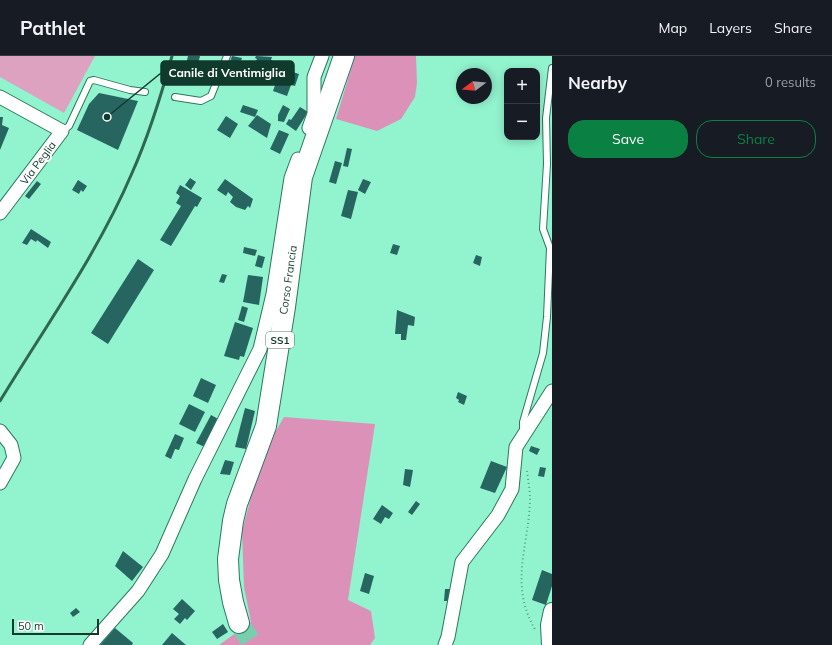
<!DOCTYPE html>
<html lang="en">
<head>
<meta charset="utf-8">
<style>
	:root { --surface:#171b24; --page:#20242c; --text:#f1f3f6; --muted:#9ea1a6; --line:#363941; --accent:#0b8043 }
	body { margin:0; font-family:Mulish,sans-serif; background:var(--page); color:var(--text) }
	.controls { position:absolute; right:12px; top:12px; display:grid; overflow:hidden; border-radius:8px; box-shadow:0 2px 10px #0003 }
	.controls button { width:36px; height:36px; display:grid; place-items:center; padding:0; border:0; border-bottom:1px solid var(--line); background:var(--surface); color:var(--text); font:20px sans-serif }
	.compass { position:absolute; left:456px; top:12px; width:36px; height:36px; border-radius:50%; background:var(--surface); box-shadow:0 2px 10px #0003; rotate:254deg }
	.scale { position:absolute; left:12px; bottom:10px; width:87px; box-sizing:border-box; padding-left:4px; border:2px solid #0f3a2c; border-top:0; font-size:11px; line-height:14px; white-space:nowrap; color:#0f3a2c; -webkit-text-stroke:3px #fefefe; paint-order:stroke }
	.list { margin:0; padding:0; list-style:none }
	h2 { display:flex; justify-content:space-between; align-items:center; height:52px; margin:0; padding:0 16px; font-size:17px }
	h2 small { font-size:13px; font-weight:400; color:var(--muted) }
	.actions { display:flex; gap:8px; padding:12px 16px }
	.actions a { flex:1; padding:9px 0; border:1px solid var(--accent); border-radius:16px; text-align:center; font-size:14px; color:var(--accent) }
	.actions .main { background:var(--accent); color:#fff }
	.map { position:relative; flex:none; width:552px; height:589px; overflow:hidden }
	header { display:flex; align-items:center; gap:24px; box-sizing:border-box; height:56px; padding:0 20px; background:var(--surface); border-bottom:1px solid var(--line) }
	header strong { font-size:19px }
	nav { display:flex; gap:22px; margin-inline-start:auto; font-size:14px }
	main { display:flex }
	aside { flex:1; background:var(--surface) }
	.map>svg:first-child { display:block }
</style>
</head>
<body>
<header>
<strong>Pathlet</strong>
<nav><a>Map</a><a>Layers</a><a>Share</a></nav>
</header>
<main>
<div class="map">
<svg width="552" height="589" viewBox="0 0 552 589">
	<rect width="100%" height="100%" fill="#92f4ce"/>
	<path fill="#dda2c0" d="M0,0h95l-31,57 -64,-36z"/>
	<g fill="#dc92b8">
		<path d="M355,0h61l1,27 -2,14 -14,22 -24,12 -41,-12z"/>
		<path d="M284,361l91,7 -27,176 23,11 4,27 -5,7h-151l32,-23 -7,-35 -2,-56 21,-78z"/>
	</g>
	<g fill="#276660">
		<path d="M188,0h12l-5,20 -11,-3z"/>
		<path d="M232,0l10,2 -5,13 -9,-4z"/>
		<path d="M256,0l16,1 -1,3 6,3 -3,7 -8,-4 -2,3 -10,-4 3,-6 -2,-1z"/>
		<path d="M281,12l18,6 -4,12 -4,-1 -4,11 -14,-5z"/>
		<path d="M99,37l39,8 -20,49 -41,-20 12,-26z"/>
		<path d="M243,49l15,5 -3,7 -15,-5z"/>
		<path d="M283,49l7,4 -6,13 -6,-1v-6z"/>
		<path d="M300,51l8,5 -12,19 -10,-7 3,-5 2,1z"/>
		<path d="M257,59l14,9 -4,14 -19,-12z"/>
		<path d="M226,60l12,8 -8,14 -13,-8z"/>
		<path d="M0,61h3l-1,8 7,3 -9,22z"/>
		<path d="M279,74l10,4 -9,20 -10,-5z"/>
		<path d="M347,92l5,1 -4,18 -5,-1z"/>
		<path d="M335,105l7,2 -6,21 -7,-2z"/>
		<path d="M190,122l6,4 -5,8 -6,-5z"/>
		<path d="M225,123l28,20 -3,9 -2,-2 -3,4 -9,-3 -6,-5 3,-5 -5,-5 -2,4 -9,-6z"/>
		<path d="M363,123l8,3 -6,12 -7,-4z"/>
		<path d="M78,124l9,6 -4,6 -2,-2 -2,4 -7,-4z"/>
		<path d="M37,125l4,3 -12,15 -4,-3z"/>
		<path d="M180,129l22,13 -5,9 -2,-1 -24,40 -11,-6 21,-34 -5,-3 4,-7 -4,-3z"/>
		<path d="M348,134l10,2 -7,27 -10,-3z"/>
		<path d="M31,173l20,13 -3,6 -11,-8 -1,2 -5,-3 -4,6 -5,-2z"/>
		<path d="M393,188l7,2 -3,9 -7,-2z"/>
		<path d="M244,191l13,3 -2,6 -12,-3z"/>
		<path d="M258,199l7,2 -3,11 -7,-2z"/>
		<path d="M476,199l6,2 -2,9 -7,-3z"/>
		<path d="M138,203l16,11 -46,74 -17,-11z"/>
		<path d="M222,218l5,1 -3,8 -5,-1z"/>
		<path d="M248,219l15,2 -4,28 -16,-3z"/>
		<path d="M242,250l6,2 -4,14 -6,-2z"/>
		<path d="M397,254l18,7 -1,9 -6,-1 -2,15h-5v-6h-6z"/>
		<path d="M235,266l18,6 -9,29 -4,-1 -1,4 -15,-4z"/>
		<path d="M201,322l15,7 -8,18 -15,-7z"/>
		<path d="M458,336l9,4 -3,9 -6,-3 1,-2 -3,-2z"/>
		<path d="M189,348l16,8 -10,20 -16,-8z"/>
		<path d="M245,352l10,3 -9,38 -11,-2z"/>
		<path d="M211,359l9,5 -13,28 -11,-5z"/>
		<path d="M175,378l9,4 -5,12 -4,-1 -4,10 -6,-3z"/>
		<path d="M531,390l9,3 -3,6 -8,-4z"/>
		<path d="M225,404l9,2 -4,13 -10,-1z"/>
		<path d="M491,405l16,6 -12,26 -15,-5z"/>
		<path d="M540,411l6,1 -2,9 -6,-1z"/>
		<path d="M405,413l8,1 -3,17 -7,-2z"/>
		<path d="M416,445l4,3 -8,11 -4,-3z"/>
		<path d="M382,449l11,8 -4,6 -4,-2 -4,7 -8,-5z"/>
		<path d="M123,495l20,16 -11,14 -17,-15z"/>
		<path d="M542,514l10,4v12l-6,19 -14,-5z"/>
		<path d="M365,517l9,3 -5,18 -9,-3z"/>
		<path d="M445,533h6l-2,12h-5z"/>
		<path d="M182,543l13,12 -8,9 -2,-2 -5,6 -6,-5 5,-5 -6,-5z"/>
		<path d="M76,552l4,4 -7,5 -3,-4z"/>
		<path d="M223,568l5,8 -11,7 -5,-7z"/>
		<path d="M115,572l18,15 -1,2h-32z"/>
		<path d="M172,577l14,12h-24z"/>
	</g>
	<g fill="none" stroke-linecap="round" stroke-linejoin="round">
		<path stroke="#78cfae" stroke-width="20" stroke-dasharray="20 10" stroke-linecap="butt" d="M239,567l14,22"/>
		<g stroke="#2c785e" stroke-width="8">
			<g id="service">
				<path d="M175,41l26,4 10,-5 16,-40"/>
				<path d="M62,75l7,-5 21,-45 4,-1 36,10 15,2"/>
				<path d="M523,377v-11l20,-69 4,-36 3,-69 -7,-19 4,-65 -1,-46 6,-50"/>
			</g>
		</g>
		<g stroke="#2c785e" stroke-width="15">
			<g id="minor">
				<path d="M0,41l62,34 -62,82"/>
				<path d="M309,72l5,-14v-37l8,-21"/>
				<path d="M0,375l11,14 3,13 -14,25"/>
				<path d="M90,589l48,-54 24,-37 33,-75 65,-130 13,-55 18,-116 7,-19"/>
				<path d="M445,589l3,-8 14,-75 36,-47 14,-26 4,-42 36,-56"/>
			</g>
		</g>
		<g stroke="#2c785e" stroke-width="18">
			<path id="tertiary" d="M550,589l-1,-20 3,-14"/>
		</g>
		<g stroke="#2c785e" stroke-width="22">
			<path id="primary" d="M239,567l-6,-21 -4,-22 -1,-21 5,-38 4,-17 29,-78 19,-119 17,-130 42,-121"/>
		</g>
		<path stroke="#569f84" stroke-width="2" stroke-dasharray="1 3" stroke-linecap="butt" d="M527,415c1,9 3,19 3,28 -1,48 -22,86 6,132"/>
		<use href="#service" stroke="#fff" stroke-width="6"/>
		<use href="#minor" stroke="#fff" stroke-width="13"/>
		<use href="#tertiary" stroke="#fff" stroke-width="16"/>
		<use href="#primary" stroke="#fff" stroke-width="20"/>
		<path stroke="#2f6753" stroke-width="3" d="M0,345c45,-74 98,-148 132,-228 17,-38 29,-77 40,-117"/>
	</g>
	<g text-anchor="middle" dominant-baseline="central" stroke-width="4" stroke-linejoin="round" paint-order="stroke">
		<rect fill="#fefefe" stroke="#57756b" stroke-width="1" x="266" y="276" width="28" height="16" rx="3"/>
		<g font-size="10" font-weight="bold" fill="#0f3a2c">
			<text x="280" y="284">SS1</text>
		</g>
		<g font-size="11" fill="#0f3a2c" stroke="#fefefe">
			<text transform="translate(38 107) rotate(-53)">Via Peglia</text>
			<text transform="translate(288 224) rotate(-82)">Corso Francia</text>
		</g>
	</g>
	<path fill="none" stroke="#0f3a2c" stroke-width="1.5" d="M107 61L161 17"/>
	<circle fill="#0f3a2c" stroke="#fefefe" stroke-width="1.5" cx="107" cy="61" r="4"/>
	<rect fill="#0f3a2c" stroke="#0f3a2c" stroke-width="1.5" x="161" y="5" width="133" height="24" rx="4"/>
	<g font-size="12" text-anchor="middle" font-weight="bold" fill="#fff">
		<text x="227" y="21">Canile di Ventimiglia</text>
	</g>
</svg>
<div class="controls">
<button>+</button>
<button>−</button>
</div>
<svg class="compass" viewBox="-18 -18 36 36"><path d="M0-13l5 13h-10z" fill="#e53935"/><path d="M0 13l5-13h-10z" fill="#9ea1a6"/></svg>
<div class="scale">50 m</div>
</div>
<aside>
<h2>Nearby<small>0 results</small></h2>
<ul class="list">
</ul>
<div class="actions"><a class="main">Save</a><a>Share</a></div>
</aside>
</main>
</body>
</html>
